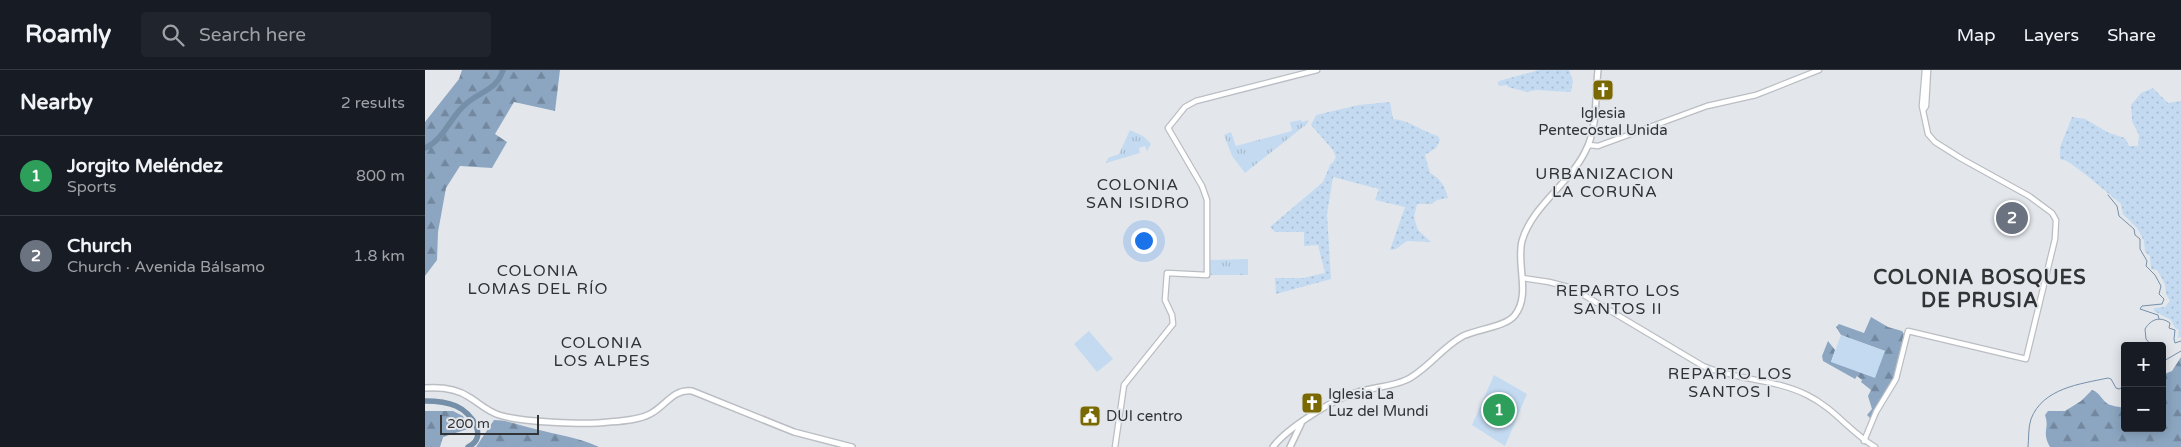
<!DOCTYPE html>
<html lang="en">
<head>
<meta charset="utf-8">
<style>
	:root { --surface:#171b24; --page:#20242c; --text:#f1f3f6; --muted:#9ea1a6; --line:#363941; --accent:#796900 }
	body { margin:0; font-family:"Varela Round",sans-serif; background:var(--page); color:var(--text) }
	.controls { position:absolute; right:15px; bottom:15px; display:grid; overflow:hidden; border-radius:5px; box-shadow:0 2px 12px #0003 }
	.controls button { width:45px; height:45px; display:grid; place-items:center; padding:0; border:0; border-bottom:1px solid var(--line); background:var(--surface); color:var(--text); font:25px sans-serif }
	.scale { position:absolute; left:15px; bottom:12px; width:99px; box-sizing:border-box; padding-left:5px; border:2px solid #313335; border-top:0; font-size:14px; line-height:18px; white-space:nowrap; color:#313335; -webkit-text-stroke:4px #e3e7ec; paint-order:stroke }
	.you { position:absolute; left:718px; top:170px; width:18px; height:18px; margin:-12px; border:4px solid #fff; border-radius:50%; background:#1a73e8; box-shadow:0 0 0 8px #1a73e833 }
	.badge { display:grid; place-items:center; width:32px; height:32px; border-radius:50%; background:var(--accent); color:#fff; font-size:16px; font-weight:700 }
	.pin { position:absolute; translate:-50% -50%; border:2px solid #fff; box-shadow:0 1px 5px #0006 }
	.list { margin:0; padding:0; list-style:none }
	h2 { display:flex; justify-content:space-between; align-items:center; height:65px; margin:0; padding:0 20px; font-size:21px }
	h2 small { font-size:16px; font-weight:400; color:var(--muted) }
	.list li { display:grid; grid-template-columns:32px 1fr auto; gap:15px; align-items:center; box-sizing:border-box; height:80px; padding:0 20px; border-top:1px solid var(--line) }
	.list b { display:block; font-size:19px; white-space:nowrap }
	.list p { margin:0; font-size:16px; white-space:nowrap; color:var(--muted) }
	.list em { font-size:16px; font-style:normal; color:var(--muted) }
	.icon { flex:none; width:28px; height:28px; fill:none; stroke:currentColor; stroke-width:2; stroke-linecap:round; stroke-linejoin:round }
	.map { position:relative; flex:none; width:1756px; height:377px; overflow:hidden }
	header { display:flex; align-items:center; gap:30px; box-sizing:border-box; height:70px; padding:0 25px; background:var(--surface); border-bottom:1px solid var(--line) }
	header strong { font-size:24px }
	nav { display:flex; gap:28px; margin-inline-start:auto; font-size:18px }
	.search { width:350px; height:45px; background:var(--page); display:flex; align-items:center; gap:12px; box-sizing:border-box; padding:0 18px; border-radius:5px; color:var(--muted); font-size:19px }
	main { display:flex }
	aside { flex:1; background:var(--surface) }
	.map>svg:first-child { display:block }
</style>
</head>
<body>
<header>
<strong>Roamly</strong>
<div class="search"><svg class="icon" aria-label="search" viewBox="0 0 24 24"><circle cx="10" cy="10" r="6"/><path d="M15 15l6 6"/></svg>Search here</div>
<nav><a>Map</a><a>Layers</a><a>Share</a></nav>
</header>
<main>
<aside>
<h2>Nearby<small>2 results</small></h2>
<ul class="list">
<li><span class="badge" style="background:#2e9e5b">1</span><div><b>Jorgito Meléndez</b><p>Sports</p></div><em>800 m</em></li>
<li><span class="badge" style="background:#6b7280">2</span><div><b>Church</b><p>Church · Avenida Bálsamo</p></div><em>1.8 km</em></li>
</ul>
</aside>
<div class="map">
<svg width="1756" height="377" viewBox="0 0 1756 377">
	<defs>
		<pattern id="grass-dots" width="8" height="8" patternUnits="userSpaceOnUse" patternTransform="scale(1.25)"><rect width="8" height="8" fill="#c3daf1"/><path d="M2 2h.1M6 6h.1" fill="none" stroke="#a8bccf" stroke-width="1.8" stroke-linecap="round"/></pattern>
		<pattern id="forest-firs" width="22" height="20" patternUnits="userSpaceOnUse" patternTransform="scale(1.25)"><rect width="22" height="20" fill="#8ca6c1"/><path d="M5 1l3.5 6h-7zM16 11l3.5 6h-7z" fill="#73889e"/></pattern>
		<pattern id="park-tufts" width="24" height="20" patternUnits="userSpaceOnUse" patternTransform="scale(1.25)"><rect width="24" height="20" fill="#c3daf1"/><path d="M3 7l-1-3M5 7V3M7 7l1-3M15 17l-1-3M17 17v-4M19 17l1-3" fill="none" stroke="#a8bccf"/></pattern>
	</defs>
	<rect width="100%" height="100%" fill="#e3e7ec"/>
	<g fill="url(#grass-dots)">
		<path d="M1114,0h30l4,11 -2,11 -35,-2 -9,2 -19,-5 -1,-2 -8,1 -1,-2 1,-3z"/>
		<path d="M1728,18l15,15 13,-2v236l-3,1 1,-8 -4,-2 -4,-8 -17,-9v-3l11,-1 5,-6 -4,-7 -1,-10 -8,-14 -6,-1 -1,-13 -5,-4 -1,-11 -7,-13 -14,-14 -2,-10 -36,-30 -18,-13 -7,-2v-12l12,-30 13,2 24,14 16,5 4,8h9l1,-11 -7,-14 -1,-16 10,-12z"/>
		<path d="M965,32l3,17c19,2 28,12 45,17l2,4 -4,8 -11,7 5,18c11,6 15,13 18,25l-11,2 -5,4h-15l-3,13 2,7 2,6 13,12 -24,-1 -11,8 -6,1 15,-43 -30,-7 4,-11 -46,-12 -6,37 4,65 -55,15 -1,-16h28l22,-5 -7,-28 -14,1v-14h-29l-5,-5 53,-45 8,-19 1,1 4,-7 -3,-7 -22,-25 5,-10 43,-10z"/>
	</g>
	<g fill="url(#forest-firs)">
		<path d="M37,0h98l-5,41 -41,-9 -19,32 12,8 -15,26 -32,-2 -14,22 -8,44 -1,28 -12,16v-154l34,-43z"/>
		<path d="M1446,247l17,10 14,4 2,3 -11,45 -23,39 -3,-3 5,-6 -4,-13 3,-6 -10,-8 1,-2 -5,-4 -2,3 -32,-18 -1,-5 6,-15 7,9 -4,12 54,-11 -44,-16 -5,-8 3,-3 25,9z"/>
		<path d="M1756,287v90h-131c-9,-16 0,-17 -5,-32l3,-4h17l16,-10 11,-11c9,3 9,10 16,14 4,2 12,3 17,4v20h37v-53l10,-4z"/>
		<path d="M0,341h28l10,5 5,13 -25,8 -3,10h-15z"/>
		<path d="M69,350c14,0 28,6 41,9 23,6 42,8 64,18h-123z"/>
	</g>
	<g fill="url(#park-tufts)">
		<path d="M876,50l1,2 6,-2v3l-63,50 -13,-17 -8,-21 7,-3 5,14 56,-15 -2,-9z"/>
		<path d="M705,60l13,6 8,8 -4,7 -2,-5 -6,2 1,5 -34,10 2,-5 11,-4z"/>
		<path d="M823,189v16h-38v-15z"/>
	</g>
	<g fill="#c3daf1">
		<path d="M664,261l24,28 -16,13 -23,-28z"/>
		<path d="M1416,265l44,16 -10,27 -44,-16z"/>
		<path d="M1069,305l33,19 -22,52 -33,-21z"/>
	</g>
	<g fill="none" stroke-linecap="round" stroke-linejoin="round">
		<g stroke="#768fa9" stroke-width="1">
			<path d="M1683,125l9,11 2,10 15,13 1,6 5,4v10l7,12 -1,5 9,9 6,11 -2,8 5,5 -2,5 -20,2 -2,3 18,6 1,4"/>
			<path d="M1727,276l-6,-7 -1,-10c6,-10 15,-13 25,-6l-1,5 6,2 -1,9 1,4 6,-2"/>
			<path d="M1737,292l19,-11"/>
			<path d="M1603,377c1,-9 0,-19 3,-28 12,-31 49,-35 77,-41l3,1 5,9 3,1 6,-3"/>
		</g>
		<g stroke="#768fa9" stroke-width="5.5">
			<path d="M0,78c20,-9 25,-32 42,-45 14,-12 30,-13 36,-33"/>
			<path d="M0,331c9,0 22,1 31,5 16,7 33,31 12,41"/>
		</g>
		<g stroke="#babec3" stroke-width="7">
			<g id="minor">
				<path d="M1499,39l2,-3 2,-36"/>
				<path d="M1164,75l9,1 109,-40 49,-11 63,-25"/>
				<path d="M1097,208l27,4 23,6 131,78c33,14 72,13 104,29 27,13 43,37 68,52"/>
				<path d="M1439,371l12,-29 20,-33 12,-48 118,28 29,-120 1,-19 -4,-7 -23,-17 -67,-37 -27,-17 -7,-8 -6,-28 3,-36"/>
				<path d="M690,377l9,-62 49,-61 -1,-9 -7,-15 2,-27 40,2v-75l-5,-14 -34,-58 17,-21 11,-6 121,-31"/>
			</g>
		</g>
		<g stroke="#babec3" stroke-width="8">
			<g id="major">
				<path d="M0,318c15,-1 31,0 44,9 10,6 18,14 30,18 21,7 86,10 110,7 13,-1 30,-2 41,-8 16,-8 22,-25 42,-23l102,41 58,15"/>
				<path d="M848,377c14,-19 62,-49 85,-55 15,-5 33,-5 48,-12 20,-9 35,-32 57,-44 14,-7 43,-9 52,-21 16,-21 1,-50 7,-74 10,-35 47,-57 63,-89 13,-24 10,-56 13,-82"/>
				<path d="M865,377l11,-23"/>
			</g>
		</g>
		<use href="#minor" stroke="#fff" stroke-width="4.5"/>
		<use href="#major" stroke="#fff" stroke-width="5"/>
	</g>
	<defs>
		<g id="church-square" transform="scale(1.125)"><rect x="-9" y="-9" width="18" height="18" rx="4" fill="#796900" stroke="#e3e7ec"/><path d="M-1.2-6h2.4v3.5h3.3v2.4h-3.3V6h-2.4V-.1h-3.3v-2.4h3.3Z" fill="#fff"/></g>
		<g id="civic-square" transform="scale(1.125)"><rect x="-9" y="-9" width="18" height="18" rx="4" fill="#796900" stroke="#e3e7ec"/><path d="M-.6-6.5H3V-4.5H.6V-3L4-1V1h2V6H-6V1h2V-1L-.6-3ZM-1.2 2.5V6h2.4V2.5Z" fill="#fff"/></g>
	</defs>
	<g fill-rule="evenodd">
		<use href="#church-square" x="1178" y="20"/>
		<use href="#church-square" x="887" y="333"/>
		<use href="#civic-square" x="665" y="346"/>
	</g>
	<g text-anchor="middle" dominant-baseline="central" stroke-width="4" stroke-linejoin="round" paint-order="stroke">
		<g font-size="15" fill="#313335" stroke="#e3e7ec" text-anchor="start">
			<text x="1178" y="43" text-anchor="middle">Iglesia<tspan x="1178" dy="17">Pentecostal Unida</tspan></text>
			<text x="903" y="324">Iglesia La<tspan x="903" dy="17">Luz del Mundi</tspan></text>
			<text x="681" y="346">DUI centro</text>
		</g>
		<g font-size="16" letter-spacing="1" fill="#313335" stroke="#e3e7ec">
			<text x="1180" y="104">URBANIZACION<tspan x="1180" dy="18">LA CORUÑA</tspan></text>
			<text x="713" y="115">COLONIA<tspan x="713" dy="18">SAN ISIDRO</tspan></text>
			<text x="113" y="201">COLONIA<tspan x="113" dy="18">LOMAS DEL RÍO</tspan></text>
			<text x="1193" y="221">REPARTO LOS<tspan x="1193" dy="18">SANTOS II</tspan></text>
			<text x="177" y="273">COLONIA<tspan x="177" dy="18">LOS ALPES</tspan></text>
			<text x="1305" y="304">REPARTO LOS<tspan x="1305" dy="18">SANTOS I</tspan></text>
		</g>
		<g font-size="20" font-weight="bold" letter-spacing="1" fill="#313335" stroke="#e3e7ec">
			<text x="1555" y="208">COLONIA BOSQUES<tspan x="1555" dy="23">DE PRUSIA</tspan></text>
		</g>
	</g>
</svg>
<div class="controls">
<button>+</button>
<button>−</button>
</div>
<div class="scale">200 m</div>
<div class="you"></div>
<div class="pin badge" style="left:1074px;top:340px;background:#2e9e5b">1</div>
<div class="pin badge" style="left:1587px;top:148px;background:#6b7280">2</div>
</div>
</main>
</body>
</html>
